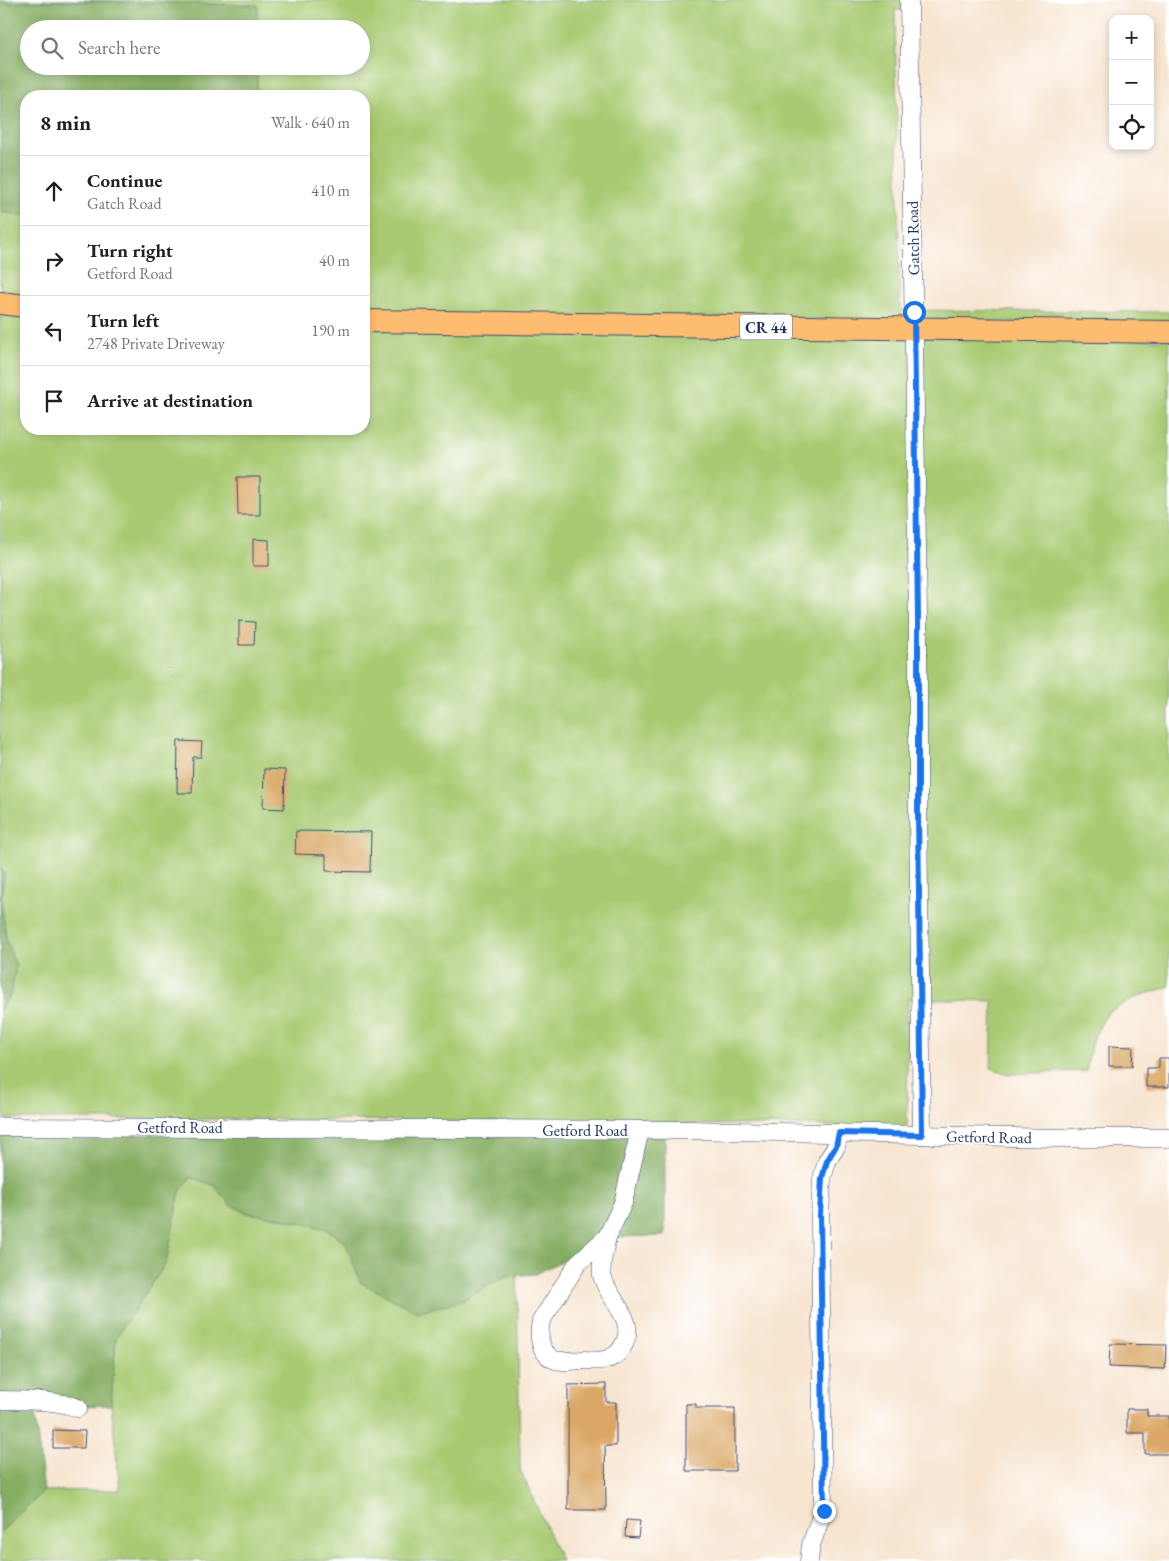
<!DOCTYPE html>
<html lang="en">
<head>
<meta charset="utf-8">
<style>
	:root { --surface:#fff; --page:#f2f2f2; --text:#202124; --muted:#757577; --line:#e0e0e0 }
	body { margin:0; font-family:"EB Garamond",serif; background:var(--page); color:var(--text) }
	.controls { position:absolute; right:15px; top:15px; display:grid; overflow:hidden; border-radius:10px; box-shadow:0 2px 8px #0003 }
	.controls button { width:45px; height:45px; display:grid; place-items:center; padding:0; border:0; border-bottom:1px solid var(--line); background:var(--surface); color:var(--text); font:25px sans-serif }
	.stop { position:absolute; width:15px; height:15px; margin:-11px; border:4px solid #1a73e8; border-radius:50%; background:#fff }
	.stop.end { background:#1a73e8; border-color:#fff; box-shadow:0 1px 5px #0008 }
	.list { margin:0; padding:0; list-style:none }
	h2 { display:flex; justify-content:space-between; align-items:center; height:65px; margin:0; padding:0 20px; font-size:21px }
	h2 small { font-size:16px; font-weight:400; color:var(--muted) }
	.list li { display:grid; grid-template-columns:32px 1fr auto; gap:15px; align-items:center; box-sizing:border-box; height:70px; padding:0 20px; border-top:1px solid var(--line) }
	.list b { display:block; font-size:19px; white-space:nowrap }
	.list p { margin:0; font-size:16px; white-space:nowrap; color:var(--muted) }
	.list em { font-size:16px; font-style:normal; color:var(--muted) }
	.icon { flex:none; width:28px; height:28px; fill:none; stroke:currentColor; stroke-width:2; stroke-linecap:round; stroke-linejoin:round }
	.map { position:relative; flex:none; width:1169px; height:1561px; overflow:hidden }
	.search { position:absolute; background:var(--surface); box-shadow:0 2px 8px #0003; left:20px; top:20px; width:350px; height:55px; display:flex; align-items:center; gap:12px; box-sizing:border-box; padding:0 18px; border-radius:28px; color:var(--muted); font-size:19px }
	.panel { position:absolute; background:var(--surface); box-shadow:0 2px 8px #0003; left:20px; top:90px; width:350px; height:345px; border-radius:20px }
	.map>svg:first-child { display:block }
</style>
</head>
<body>
<div class="map">
<svg width="1169" height="1561" viewBox="0 0 1169 1561">
	<rect width="100%" height="100%" fill="#fff"/>
	<filter id="ink" filterUnits="userSpaceOnUse"><feTurbulence type="fractalNoise" baseFrequency=".02" numOctaves="2"/><feDisplacementMap in="SourceGraphic" scale="10" xChannelSelector="R" yChannelSelector="G"/><feConvolveMatrix kernelMatrix="1 2 1 2 8 2 1 2 1" color-interpolation-filters="sRGB"/></filter>
	<filter id="wash" filterUnits="userSpaceOnUse"><feTurbulence type="fractalNoise" baseFrequency=".0096" numOctaves="4" result="noise"/><feDisplacementMap in="SourceGraphic" scale="20" xChannelSelector="R" yChannelSelector="G"/><feGaussianBlur stdDeviation="1.12" result="paint"/><feColorMatrix in="noise" values="0 0 0 0 0 0 0 0 0 0 0 0 0 0 0 0 0 1.4 0 .05"/><feComposite in="paint" operator="in"/></filter>
	<g filter="url(#wash)">
		<rect width="100%" height="100%" fill="#f7e5d0"/>
		<g fill="#a9ca72" stroke="#627c68">
			<path d="M0,0h903v10h-8l5,300 269,2v12l-805,-11v-217h-107v-30h104v-37h-104v-24l-196,-4 -61,2z"/>
			<path d="M0,212l26,4v82l-26,-3z"/>
			<path d="M0,311l26,3v115h338v-100l805,11v647l-30,9 -31,16 -16,28 -6,31 -78,3 -17,-6 2,-67 -85,-2 -1,128 -641,-8h-261l-5,-36v-73l10,-15 6,-28 -9,-25 -6,-40 3,-30 -4,-4z"/>
			<path d="M191,1177l23,8 17,20 16,8 34,5 45,11 20,14 14,39 101,19 45,-25 11,-1 3,194 41,92h-561v-29l44,-41 76,-1 -9,-85 5,-68 50,-74 14,-72z"/>
		</g>
		<g fill="#86ae64" stroke="#506e61">
			<path d="M61,1l197,4 -1,24h-228v37h228v30h-231v120l-26,-4v-209z"/>
			<path d="M0,868l4,4 -3,30 6,40 9,25 -6,28 -10,15z"/>
			<path d="M0,1134l665,3v99l-57,1 -72,37 -30,2 -45,25 -44,11 -57,-30 -14,-39 -20,-14 -45,-11 -34,-5 -16,-8 -17,-20 -23,-8 -11,14 -14,72 -50,74 -5,68 -77,3 10,83 -44,41z"/>
		</g>
		<g id="blocks">
			<g fill="#daa766">
				<path d="M237,477h23v38h-22z"/>
				<path d="M253,539l16,1v26h-16z"/>
				<path d="M239,621l16,1 -1,23h-15z"/>
				<path d="M178,741l24,1 -1,15h-8l-1,36h-15z"/>
				<path d="M264,769l21,1 -1,39 -21,-1z"/>
				<path d="M296,831l75,1 -1,40 -44,-1v-16l-31,-1z"/>
				<path d="M1109,1046l24,1 -1,19h-23z"/>
				<path d="M1159,1058h10v29h-23v-19h13z"/>
				<path d="M1110,1344l56,1 -1,24 -56,-2z"/>
				<path d="M606,1384v18h10v44h-11l1,64h-38v-125z"/>
				<path d="M686,1404h10v4h39v63h-49z"/>
				<path d="M1127,1409h20v7h22v38h-24v-21h-18z"/>
				<path d="M53,1430l32,1 -1,17h-31z"/>
				<path d="M626,1520l14,1 -2,17 -13,-1z"/>
			</g>
		</g>
	</g>
	<g filter="url(#ink)">
		<use href="#blocks" fill-opacity="0" stroke="#3c4a6f" stroke-width="1"/>
		<g fill="none" stroke-linecap="round" stroke-linejoin="round">
			<g stroke="#3c4a6f" stroke-width="19">
				<g id="minor">
					<path d="M909,0l9,618v195l4,322"/>
					<path d="M0,1127l689,3 372,8h108"/>
					<path d="M607,1237c-2,11 -7,26 -5,38 4,22 34,43 23,67 -3,7 -7,13 -15,16 -7,4 -18,2 -26,2 -9,0 -23,3 -31,-1 -14,-7 -15,-25 -12,-38l37,-58 29,-26 16,-34 17,-73"/>
					<path d="M0,1400c26,1 53,-1 78,8"/>
					<path d="M809,1561l2,-16 12,-34 -3,-296 2,-36 5,-18 9,-14 3,-14"/>
				</g>
			</g>
			<g stroke="#3c4a6f" stroke-width="24">
				<g id="major">
					<path d="M0,303l26,3"/>
					<path d="M364,321l805,11"/>
				</g>
			</g>
			<use href="#minor" stroke="#fff" stroke-width="18"/>
			<use href="#major" stroke="#febc70" stroke-width="22"/>
		</g>
	</g>
	<g fill="none" stroke-linecap="round" stroke-linejoin="round" filter="url(#ink)">
		<path stroke="#1a73e8" stroke-width="6" d="M824,1511l-4,-296 2,-37 5,-17 9,-15 3,-13 83,2 -4,-322v-195l-4,-306"/>
	</g>
	<g text-anchor="middle" dominant-baseline="central" stroke-width="4" stroke-linejoin="round" paint-order="stroke">
		<rect fill="#fff" stroke="#5f6d8e" stroke-width="1" x="740" y="314.5" width="52" height="25" rx="4"/>
		<g font-size="15" font-weight="bold" fill="#1b2f5e">
			<text x="766" y="327">CR 44</text>
		</g>
		<g font-size="16" fill="#1b2f5e" stroke="#fff">
			<text transform="translate(913 238) rotate(-91)">Gatch Road</text>
			<text x="180" y="1127">Getford Road</text>
			<text x="585" y="1130">Getford Road</text>
			<text transform="translate(989 1137) rotate(1)">Getford Road</text>
		</g>
	</g>
</svg>
<div class="controls">
<button>+</button>
<button>−</button>
<button><svg class="icon" aria-label="locate" viewBox="0 0 24 24"><circle cx="12" cy="12" r="6"/><path d="M12 2v4M12 18v4M2 12h4M18 12h4"/></svg></button>
</div>
<div class="stop" style="left:914px;top:312px"></div>
<div class="stop end" style="left:824px;top:1511px"></div>
<div class="search"><svg class="icon" aria-label="search" viewBox="0 0 24 24"><circle cx="10" cy="10" r="6"/><path d="M15 15l6 6"/></svg>Search here</div>
<section class="panel">
<h2>8 min<small>Walk · 640 m</small></h2>
<ul class="list">
<li><svg class="icon" aria-label="ahead" viewBox="0 0 24 24"><path d="M12 20V5M6 11l6-6 6 6"/></svg><div><b>Continue</b><p>Gatch Road</p></div><em>410 m</em></li>
<li><svg class="icon" aria-label="right" viewBox="0 0 24 24"><path d="M7 20v-9h11M14 6l5 5-5 5"/></svg><div><b>Turn right</b><p>Getford Road</p></div><em>40 m</em></li>
<li><svg class="icon" aria-label="left" viewBox="0 0 24 24"><path d="M17 20v-9H6M10 6l-5 5 5 5"/></svg><div><b>Turn left</b><p>2748 Private Driveway</p></div><em>190 m</em></li>
<li><svg class="icon" aria-label="arrive" viewBox="0 0 24 24"><path d="M6 21V4h12l-3 4 3 4H6"/></svg><div><b>Arrive at destination</b></div></li>
</ul>
</section>
</div>
</body>
</html>
